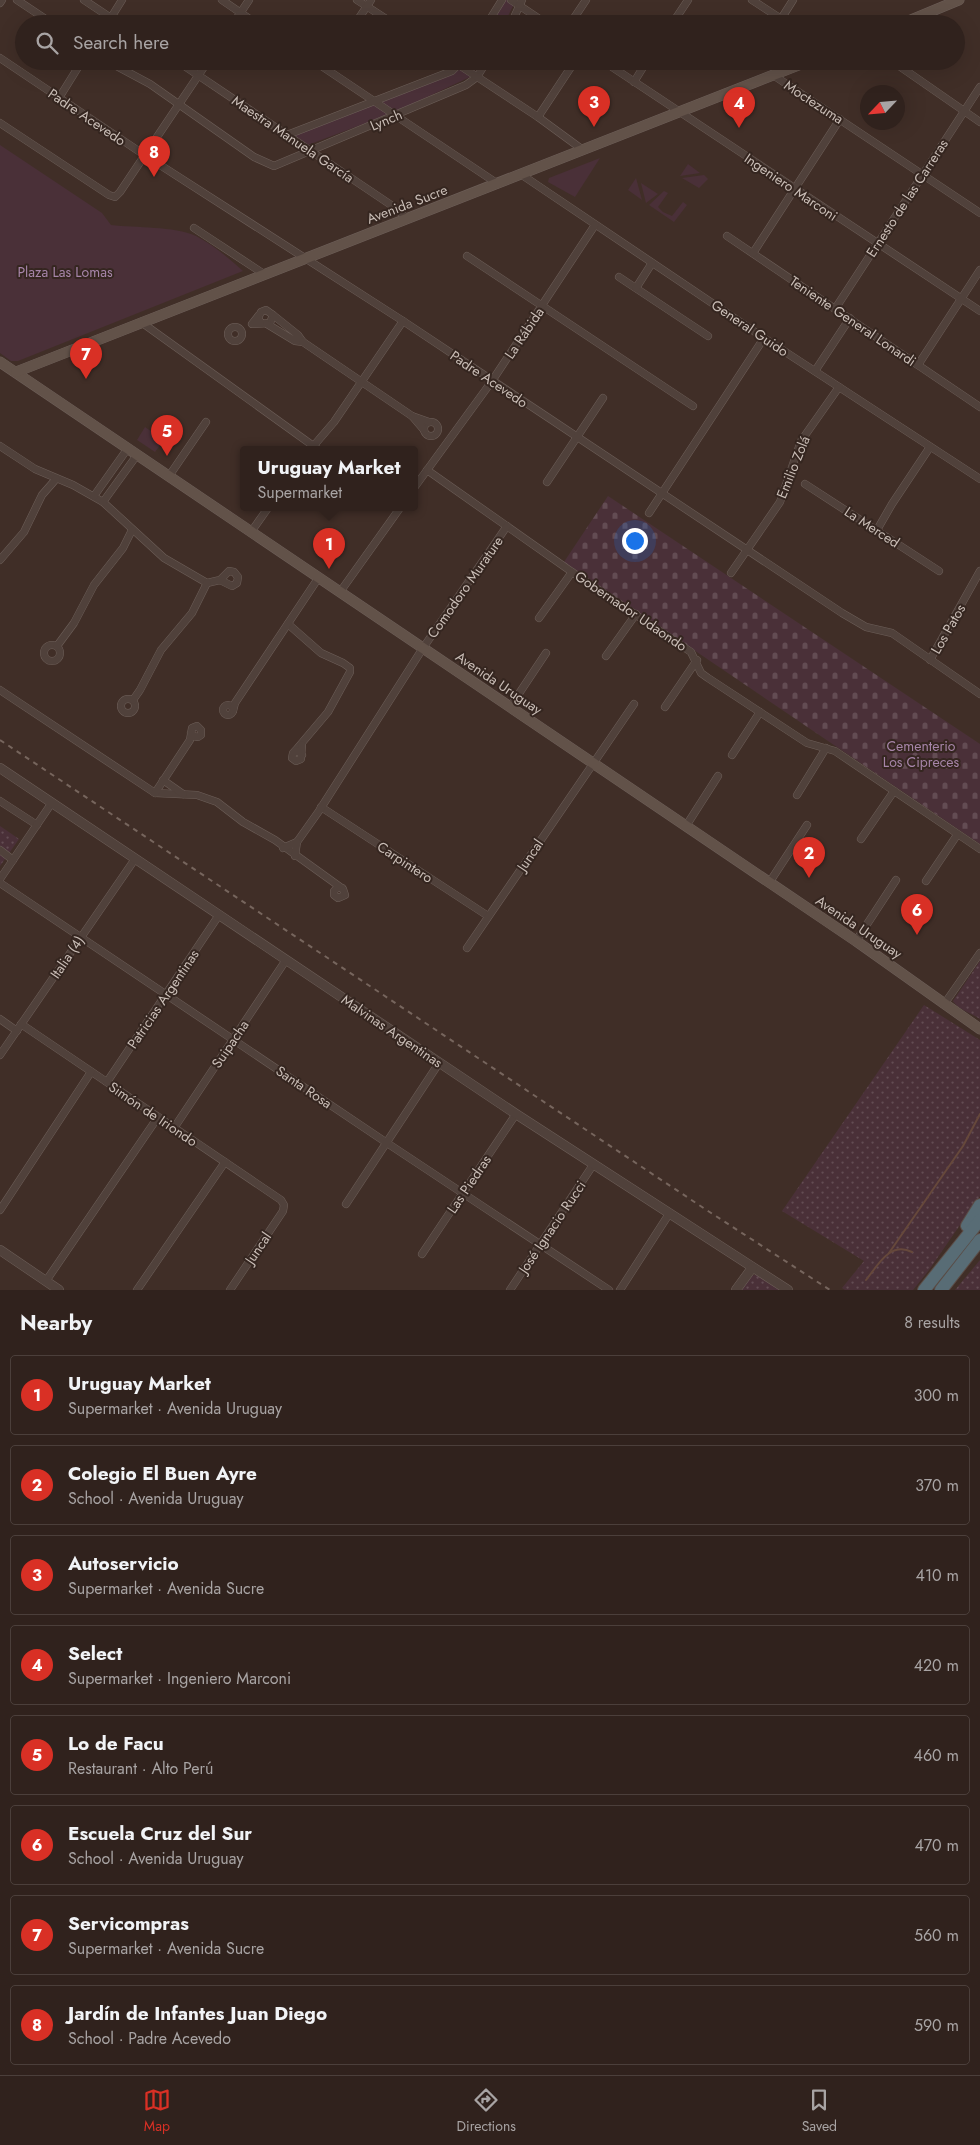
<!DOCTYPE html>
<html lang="en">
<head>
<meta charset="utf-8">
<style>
	:root { --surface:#30221d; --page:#3c2f2a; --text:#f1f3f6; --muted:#a8a4a4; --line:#4b3f3b; --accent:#d93025 }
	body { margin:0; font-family:Jost,sans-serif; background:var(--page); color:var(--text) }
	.compass { position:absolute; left:860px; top:85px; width:45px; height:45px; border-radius:50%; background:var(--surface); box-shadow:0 5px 20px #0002; rotate:244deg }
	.you { position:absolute; left:634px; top:540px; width:18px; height:18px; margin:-12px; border:4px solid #fff; border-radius:50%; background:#1a73e8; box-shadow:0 0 0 8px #1a73e833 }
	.badge { display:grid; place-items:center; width:32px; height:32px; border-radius:50%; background:var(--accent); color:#fff; font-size:16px; font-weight:700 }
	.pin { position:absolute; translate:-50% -41px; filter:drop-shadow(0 1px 2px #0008) }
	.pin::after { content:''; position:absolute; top:26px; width:18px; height:15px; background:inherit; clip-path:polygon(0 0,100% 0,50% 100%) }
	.popup { position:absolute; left:240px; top:446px; width:178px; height:65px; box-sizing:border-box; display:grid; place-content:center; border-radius:5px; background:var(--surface); filter:drop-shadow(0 1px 4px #0005); font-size:16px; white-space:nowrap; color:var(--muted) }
	.popup b { font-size:19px; color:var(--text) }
	.popup::after { content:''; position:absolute; left:50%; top:100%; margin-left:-10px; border:10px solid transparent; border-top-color:var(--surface) }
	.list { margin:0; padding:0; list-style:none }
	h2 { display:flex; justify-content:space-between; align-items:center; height:65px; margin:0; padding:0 20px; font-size:21px }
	h2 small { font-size:16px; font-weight:400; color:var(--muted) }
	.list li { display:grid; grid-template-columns:32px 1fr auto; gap:15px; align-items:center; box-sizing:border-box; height:80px; margin:0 10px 10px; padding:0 10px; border:1px solid var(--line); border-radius:5px }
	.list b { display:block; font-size:19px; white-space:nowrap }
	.list p { margin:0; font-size:16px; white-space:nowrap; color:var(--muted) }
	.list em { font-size:16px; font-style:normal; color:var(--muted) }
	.icon { flex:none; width:28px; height:28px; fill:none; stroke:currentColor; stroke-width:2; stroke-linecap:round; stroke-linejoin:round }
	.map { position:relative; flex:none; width:980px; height:1290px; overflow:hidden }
	.search { position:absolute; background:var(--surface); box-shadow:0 5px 20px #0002; left:15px; right:15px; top:15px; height:55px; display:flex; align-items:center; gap:12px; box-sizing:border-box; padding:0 18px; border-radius:28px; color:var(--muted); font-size:19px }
	.sheet { height:785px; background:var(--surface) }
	nav { display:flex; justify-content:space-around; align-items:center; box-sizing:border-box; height:70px; border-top:1px solid var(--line); background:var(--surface); font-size:14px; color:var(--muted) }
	nav a { display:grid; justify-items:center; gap:2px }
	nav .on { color:var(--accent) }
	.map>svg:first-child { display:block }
</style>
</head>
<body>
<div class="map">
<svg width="980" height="1290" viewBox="0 0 980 1290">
	<defs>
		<pattern id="grass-dots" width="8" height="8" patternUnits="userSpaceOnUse" patternTransform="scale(1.25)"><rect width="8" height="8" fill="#4a3038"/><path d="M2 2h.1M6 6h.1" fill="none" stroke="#634c53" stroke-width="1.8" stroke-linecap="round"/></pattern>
		<pattern id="cemetery-stones" width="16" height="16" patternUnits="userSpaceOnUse" patternTransform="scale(1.25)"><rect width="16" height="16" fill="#4a3038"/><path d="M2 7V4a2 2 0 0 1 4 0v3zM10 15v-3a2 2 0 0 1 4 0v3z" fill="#634c53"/></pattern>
	</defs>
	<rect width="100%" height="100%" fill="#402e27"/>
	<g fill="url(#grass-dots)">
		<path d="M0,826l19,13 -19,27z"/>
		<path d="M980,961v58c-9,-6 -21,-9 -27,-18z"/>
		<path d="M924,1005l56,35v156l-51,74 -16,20h-68l-3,-2 22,-27 -82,-50z"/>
		<path d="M980,1260v30h-25z"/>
		<path d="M754,1275h5l23,15h-41l8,-12z"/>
	</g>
	<path fill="url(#cemetery-stones)" d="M608,496l372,248v100l-416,-282z"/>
	<g fill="#4a3038">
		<path d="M504,0h12l-12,24h-14z"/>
		<path d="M467,61h14l-11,16 -75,35 -87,33 -14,-9 168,-67z"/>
		<path d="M0,145l102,68 9,12c25,3 63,1 85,11 18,9 32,22 47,35l-225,90h-7l-11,-8z"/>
		<path d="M600,158l-25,39 -27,-15 1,-4z"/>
		<path d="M688,164l12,9 -20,3z"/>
		<path d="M704,175l4,4 -9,9 -17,-10z"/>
		<path d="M636,178l6,22 -14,-10z"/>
		<path d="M641,183l17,11 -12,9z"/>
		<path d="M664,191l4,2 -10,14 5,5 9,4 11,-14 4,3 -13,17 -25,-17z"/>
		<path d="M145,427l19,13 -9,12 -18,-12z"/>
	</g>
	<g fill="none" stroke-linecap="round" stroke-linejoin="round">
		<g stroke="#66483b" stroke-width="2">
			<path d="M889,1253l74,-107 17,-32"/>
			<path d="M866,1280c12,-15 24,-39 46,-28"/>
		</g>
		<g stroke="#6d5f59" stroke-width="8">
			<g id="minor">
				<path d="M17,0l36,24"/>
				<path d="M84,0l36,24"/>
				<path d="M222,0l35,24"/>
				<path d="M357,0l37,24"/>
				<path d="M511,0l36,24"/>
				<path d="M752,0l37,24"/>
				<path d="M0,3l2,-3"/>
				<path d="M781,19l12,-19"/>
				<path d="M107,24l15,-24"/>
				<path d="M233,24l16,-24"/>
				<path d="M355,24l16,-24"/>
				<path d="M487,24l15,-24"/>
				<path d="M511,24l11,-24"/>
				<path d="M570,24l16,-24"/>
				<path d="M672,24l16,-24"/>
				<path d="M0,58l146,98 257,165 439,292 24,14 26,6 88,61"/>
				<path d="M107,61l43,23 104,73 20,9 192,-81 11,-8 10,-16"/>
				<path d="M177,61l220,148 10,10"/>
				<path d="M314,61l184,123"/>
				<path d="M453,61l85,56 45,33"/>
				<path d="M603,61l377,250"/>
				<path d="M892,61l88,61"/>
				<path d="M773,75l207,138"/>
				<path d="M634,82l13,-21"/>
				<path d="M59,98l23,-37"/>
				<path d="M538,117l37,-56"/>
				<path d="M0,123l109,72 6,2 5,-5 88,-131"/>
				<path d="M287,135l165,-64 10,-10"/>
				<path d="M522,175l242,163 216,141"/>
				<path d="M194,228l70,46"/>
				<path d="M727,236l253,171"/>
				<path d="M753,253l87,-134"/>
				<path d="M467,256l226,150"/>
				<path d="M619,277l89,59"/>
				<path d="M636,288l16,-25"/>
				<path d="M835,309l145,-222"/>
				<path d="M259,315l-7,9 18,-1 3,-8 -7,-5 -5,2 -3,6 3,5"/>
				<path d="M141,322l178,128"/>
				<path d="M267,324l28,17 8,1 -5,-7 -25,-20"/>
				<circle cx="235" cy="334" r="7"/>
				<path d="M303,342l109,74"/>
				<path d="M918,365l62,-95"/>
				<path d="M815,371l35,-53"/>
				<circle cx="431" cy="429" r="7"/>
				<path d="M424,430l-12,-14 17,6"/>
				<path d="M0,446l35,23 38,16 30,17 61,56 43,25 13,-3 9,-9 5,1 4,5 -1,6 -5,3 -12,-6"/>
				<path d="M310,450l24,-28 69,-101"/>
				<path d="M427,470l145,102 119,80 10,21 7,5 99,65 28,8 145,98"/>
				<path d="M169,476l37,-54"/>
				<path d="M547,482l56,-84"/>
				<path d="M805,484l134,87"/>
				<path d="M414,488l78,-107 103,-156"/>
				<path d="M94,496l34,-48"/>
				<path d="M103,502l34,-47"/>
				<path d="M649,513l115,-175"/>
				<path d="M877,530l15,-26 38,-57"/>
				<path d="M251,532l17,-24"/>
				<path d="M0,560l24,-28 18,-37 14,-16"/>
				<path d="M731,573l49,-71 21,-61 38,-54"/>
				<path d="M340,592l60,-84"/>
				<path d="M539,618l33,-46"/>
				<path d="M288,624l33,29 22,10 7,5v4l-22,40 -33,39"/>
				<circle cx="52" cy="653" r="8"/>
				<path d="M57,646l17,-23 20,-38 29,-37 9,-18"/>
				<path d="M606,656l30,-42"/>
				<path d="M930,660l50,-89"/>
				<path d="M0,690l155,103 42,2 20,7 26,20 32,18 68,49 2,6 -7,3 -4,-3v-4l4,-4 4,1"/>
				<circle cx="128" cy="706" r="7"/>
				<path d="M133,700l7,-10 21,-40 31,-37 15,-30"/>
				<circle cx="228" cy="710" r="5"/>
				<path d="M510,707l36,-54"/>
				<path d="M665,707l32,-47"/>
				<path d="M233,711l2,-8 84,-126"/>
				<path d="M302,755l-2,-3 -5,-1 -2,2 -1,5 4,3 5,-2 1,-14"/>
				<path d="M732,755l28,-43"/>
				<path d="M163,780l20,14"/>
				<path d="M155,793l35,-53 2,-12 5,-2 4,4v5l-3,2 -5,-1 -2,-3"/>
				<path d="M797,795l29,-47"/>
				<path d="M0,801l37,24"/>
				<path d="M321,807l167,109"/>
				<path d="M686,826l32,-50"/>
				<path d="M861,839l33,-48"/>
				<path d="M297,842l22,-31 104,-163 84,-122"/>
				<path d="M283,848l14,-6 -2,14"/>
				<path d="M0,850l13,10"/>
				<path d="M0,879l51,-75"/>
				<path d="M926,881l31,-46"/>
				<path d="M0,883l387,260 222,147"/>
				<path d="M769,883l38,-58"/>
				<path d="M856,941l40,-61"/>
				<path d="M467,948l167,-244"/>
				<path d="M945,1003l35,-50"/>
				<path d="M0,1019l17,12"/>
				<path d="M21,1024l260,176 3,5 -1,6 -53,79"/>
				<path d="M0,1055l135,-196"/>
				<path d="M107,1082l112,-167"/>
				<path d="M174,1128l112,-168"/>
				<path d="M346,1204l93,-141"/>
				<path d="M0,1210l91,-138"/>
				<path d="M422,1254l94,-140"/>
				<path d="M46,1281l112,-164"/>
				<path d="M137,1290l88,-128"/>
				<path d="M510,1290l83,-125"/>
				<path d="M620,1290l49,-76"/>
			</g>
		</g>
		<g stroke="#6d5f59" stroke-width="10">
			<g id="tertiary">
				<path d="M0,768l516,346 272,176"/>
				<path d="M0,1250l59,40"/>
				<path d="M736,1290l16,-22"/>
			</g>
		</g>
		<g stroke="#6d5f59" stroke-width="11">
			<g id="secondary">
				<path d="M901,24l58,-24"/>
				<path d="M0,362l856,579 124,88"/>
				<path d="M16,372l793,-311"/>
			</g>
		</g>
		<g stroke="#5a4c46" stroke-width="14">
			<g id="motorway">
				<path d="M967,1226l13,-21"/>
				<path d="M924,1290l56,-70"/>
				<path d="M941,1290l39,-50"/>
			</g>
		</g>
		<use href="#minor" stroke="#50413b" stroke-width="7"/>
		<use href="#tertiary" stroke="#50413b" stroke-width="9"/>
		<use href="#secondary" stroke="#625249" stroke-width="10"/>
		<use href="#motorway" stroke="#586c75" stroke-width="12"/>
		<path stroke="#76655d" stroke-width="2" stroke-dasharray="5 5" stroke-linecap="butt" d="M0,740l708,471 122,79"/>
	</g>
	<g text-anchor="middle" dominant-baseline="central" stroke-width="4" stroke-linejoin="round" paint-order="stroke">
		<g font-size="14" fill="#cabeb7" stroke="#352620">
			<text transform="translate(814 102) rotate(33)">Moctezuma</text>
			<text transform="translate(87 117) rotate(34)">Padre Acevedo</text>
			<text transform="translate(386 120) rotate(-23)">Lynch</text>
			<text transform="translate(293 139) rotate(34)">Maestra Manuela García</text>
			<text transform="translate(791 187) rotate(34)">Ingeniero Marconi</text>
			<text transform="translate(907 198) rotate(-57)">Ernesto de las Carreras</text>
			<text transform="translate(407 204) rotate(-21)">Avenida Sucre</text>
			<text transform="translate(853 321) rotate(34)">Teniente General Lonardi</text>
			<text transform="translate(750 328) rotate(34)">General Guido</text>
			<text transform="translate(524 333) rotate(-56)">La Rábida</text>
			<text transform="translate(489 379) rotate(34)">Padre Acevedo</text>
			<text transform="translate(793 467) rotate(-68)">Emilio Zolá</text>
			<text transform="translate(872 527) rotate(33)">La Merced</text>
			<text transform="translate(465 587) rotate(-55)">Comodoro Murature</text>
			<text transform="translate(631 611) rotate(34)">Gobernador Udaondo</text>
			<text transform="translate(948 629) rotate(-60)">Los Patos</text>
			<text transform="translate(499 683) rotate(34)">Avenida Uruguay</text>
			<text transform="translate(530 855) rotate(-56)">Juncal</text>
			<text transform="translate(405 862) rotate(33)">Carpintero</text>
			<text transform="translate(859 927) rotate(34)">Avenida Uruguay</text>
			<text transform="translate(67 957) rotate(-56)">Italia (4)</text>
			<text transform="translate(163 999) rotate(-56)">Patricias Argentinas</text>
			<text transform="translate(392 1031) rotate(34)">Malvinas Argentinas</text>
			<text transform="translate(230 1044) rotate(-56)">Suipacha</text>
			<text transform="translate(304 1087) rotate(34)">Santa Rosa</text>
			<text transform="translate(153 1114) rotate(34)">Simón de Iriondo</text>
			<text transform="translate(469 1184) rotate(-56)">Las Piedras</text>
			<text transform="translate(552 1227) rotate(-56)">José Ignacio Rucci</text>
			<text transform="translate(258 1248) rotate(-56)">Juncal</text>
		</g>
		<g font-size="14" fill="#a785a9" stroke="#352620">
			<text x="65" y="272">Plaza Las Lomas</text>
			<text x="921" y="746">Cementerio<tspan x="921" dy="16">Los Cipreces</tspan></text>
		</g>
	</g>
</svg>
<svg class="compass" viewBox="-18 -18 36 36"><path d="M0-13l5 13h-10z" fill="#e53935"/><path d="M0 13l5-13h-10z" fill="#a8a4a4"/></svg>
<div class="you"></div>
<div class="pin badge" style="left:329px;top:569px">1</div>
<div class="popup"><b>Uruguay Market</b>Supermarket</div>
<div class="pin badge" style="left:809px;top:878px">2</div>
<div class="pin badge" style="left:594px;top:127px">3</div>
<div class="pin badge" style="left:739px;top:128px">4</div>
<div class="pin badge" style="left:167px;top:456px">5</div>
<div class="pin badge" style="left:917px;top:935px">6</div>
<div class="pin badge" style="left:86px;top:379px">7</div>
<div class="pin badge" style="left:154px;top:177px">8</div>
<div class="search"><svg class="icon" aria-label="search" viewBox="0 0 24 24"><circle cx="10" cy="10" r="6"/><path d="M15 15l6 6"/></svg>Search here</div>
</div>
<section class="sheet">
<h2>Nearby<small>8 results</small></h2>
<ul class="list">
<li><span class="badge">1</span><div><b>Uruguay Market</b><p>Supermarket · Avenida Uruguay</p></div><em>300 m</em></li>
<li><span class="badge">2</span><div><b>Colegio El Buen Ayre</b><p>School · Avenida Uruguay</p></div><em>370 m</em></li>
<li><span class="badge">3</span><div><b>Autoservicio</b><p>Supermarket · Avenida Sucre</p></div><em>410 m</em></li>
<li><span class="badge">4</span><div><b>Select</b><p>Supermarket · Ingeniero Marconi</p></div><em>420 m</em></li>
<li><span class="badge">5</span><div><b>Lo de Facu</b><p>Restaurant · Alto Perú</p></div><em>460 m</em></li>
<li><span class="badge">6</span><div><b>Escuela Cruz del Sur</b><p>School · Avenida Uruguay</p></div><em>470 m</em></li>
<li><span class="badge">7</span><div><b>Servicompras</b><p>Supermarket · Avenida Sucre</p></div><em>560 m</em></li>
<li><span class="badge">8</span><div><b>Jardín de Infantes Juan Diego</b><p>School · Padre Acevedo</p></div><em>590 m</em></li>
</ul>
</section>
<nav>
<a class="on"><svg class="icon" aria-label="map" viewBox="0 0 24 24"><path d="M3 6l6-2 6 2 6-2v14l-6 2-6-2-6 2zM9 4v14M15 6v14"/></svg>Map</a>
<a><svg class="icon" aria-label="directions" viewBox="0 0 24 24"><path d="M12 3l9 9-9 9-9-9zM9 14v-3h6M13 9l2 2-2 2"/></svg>Directions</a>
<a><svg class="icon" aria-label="saved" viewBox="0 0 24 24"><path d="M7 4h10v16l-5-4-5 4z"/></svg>Saved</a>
</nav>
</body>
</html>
